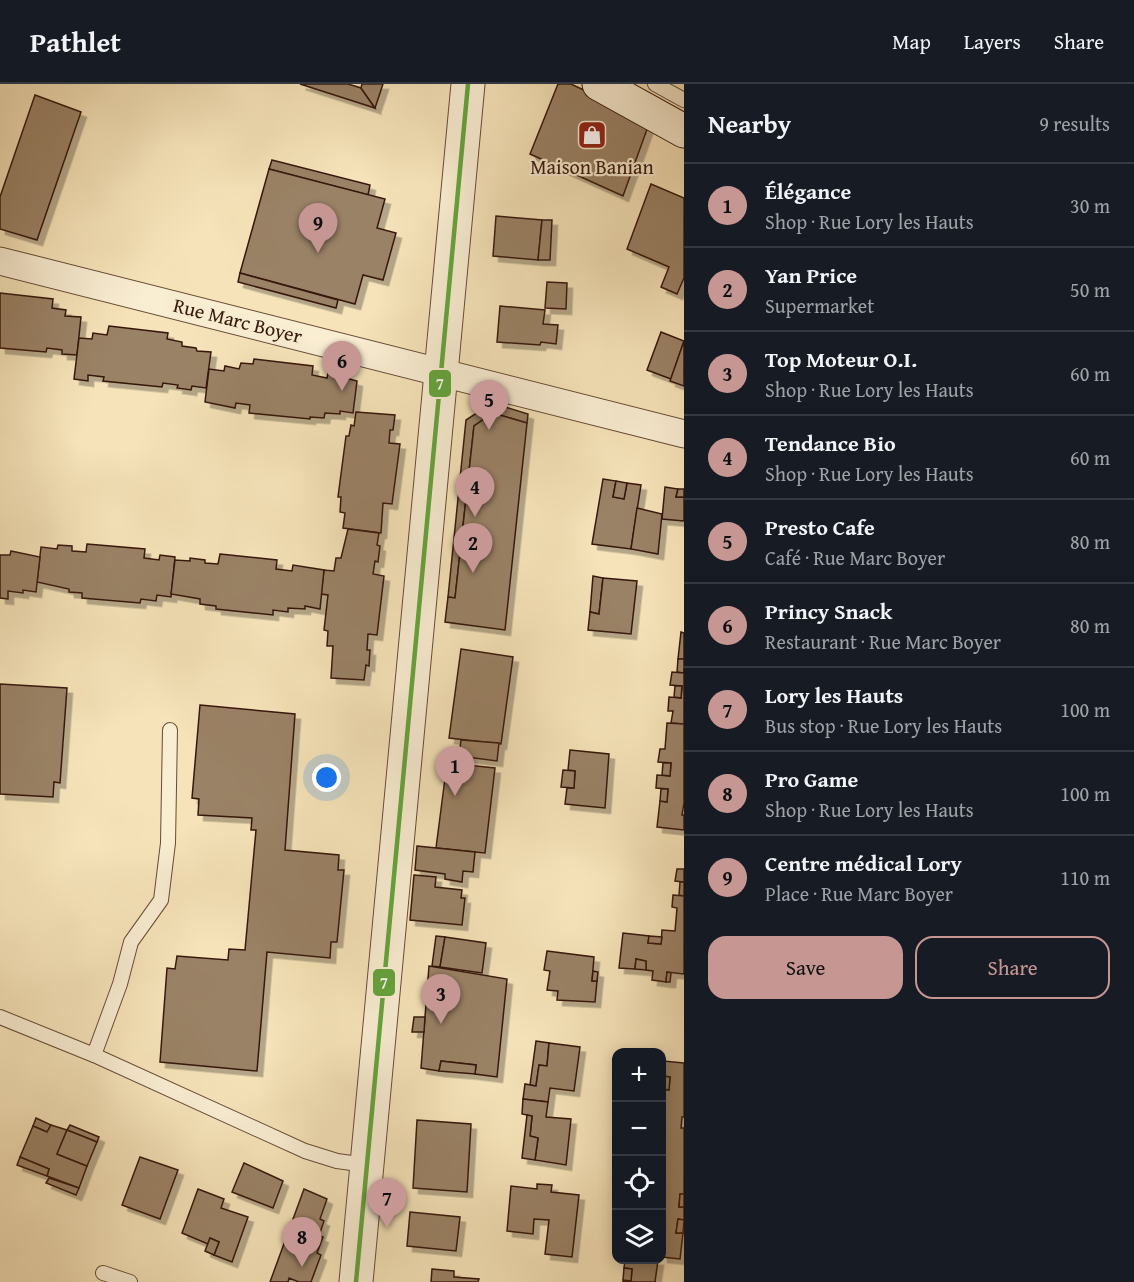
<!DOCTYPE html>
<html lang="en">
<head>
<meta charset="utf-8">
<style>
	:root { --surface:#171b24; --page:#242831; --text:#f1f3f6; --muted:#9ea1a6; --line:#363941; --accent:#c59692 }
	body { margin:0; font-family:"Gentium Book Plus",serif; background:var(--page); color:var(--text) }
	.controls { position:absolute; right:18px; bottom:18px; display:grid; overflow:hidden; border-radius:12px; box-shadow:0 3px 15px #0003 }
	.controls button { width:54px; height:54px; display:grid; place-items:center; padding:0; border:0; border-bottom:2px solid var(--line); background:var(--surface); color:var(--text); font:30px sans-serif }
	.you { position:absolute; left:327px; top:694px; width:21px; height:21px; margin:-15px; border:4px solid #fff; border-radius:50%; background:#1a73e8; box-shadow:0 0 0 9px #1a73e833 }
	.badge { display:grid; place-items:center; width:39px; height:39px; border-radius:50%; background:var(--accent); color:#111; font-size:20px; font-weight:700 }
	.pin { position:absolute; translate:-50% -50px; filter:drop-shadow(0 2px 3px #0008) }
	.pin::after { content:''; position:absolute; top:32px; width:21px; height:18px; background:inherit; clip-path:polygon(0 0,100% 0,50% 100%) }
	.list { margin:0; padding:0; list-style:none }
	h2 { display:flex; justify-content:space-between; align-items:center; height:78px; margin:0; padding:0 24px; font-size:26px }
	h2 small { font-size:20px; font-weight:400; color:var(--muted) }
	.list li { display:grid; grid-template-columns:39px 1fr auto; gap:18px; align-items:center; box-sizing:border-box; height:84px; padding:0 24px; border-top:2px solid var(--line) }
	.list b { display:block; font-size:22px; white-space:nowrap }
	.list p { margin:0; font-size:20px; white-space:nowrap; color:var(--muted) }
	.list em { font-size:20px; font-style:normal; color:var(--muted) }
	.actions { display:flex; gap:12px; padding:18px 24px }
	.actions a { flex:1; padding:14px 0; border:2px solid var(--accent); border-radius:18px; text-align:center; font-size:21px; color:var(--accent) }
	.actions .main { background:var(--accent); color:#111 }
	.icon { flex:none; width:33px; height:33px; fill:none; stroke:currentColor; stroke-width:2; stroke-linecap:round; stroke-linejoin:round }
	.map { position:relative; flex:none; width:684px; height:1198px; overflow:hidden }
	header { display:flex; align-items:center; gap:36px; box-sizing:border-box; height:84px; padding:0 30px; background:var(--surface); border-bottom:2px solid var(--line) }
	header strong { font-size:28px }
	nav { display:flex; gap:33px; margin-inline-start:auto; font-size:21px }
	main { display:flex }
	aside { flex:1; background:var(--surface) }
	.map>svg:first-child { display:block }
</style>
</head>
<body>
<header>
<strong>Pathlet</strong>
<nav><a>Map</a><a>Layers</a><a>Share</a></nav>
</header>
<main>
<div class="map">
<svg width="684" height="1198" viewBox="0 0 684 1198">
	<defs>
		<filter id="shadow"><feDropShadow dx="5.5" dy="5.5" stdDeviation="0" flood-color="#0004"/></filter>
	</defs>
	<rect width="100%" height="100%" fill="#f6e3b9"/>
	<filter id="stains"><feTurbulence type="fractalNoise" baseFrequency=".00333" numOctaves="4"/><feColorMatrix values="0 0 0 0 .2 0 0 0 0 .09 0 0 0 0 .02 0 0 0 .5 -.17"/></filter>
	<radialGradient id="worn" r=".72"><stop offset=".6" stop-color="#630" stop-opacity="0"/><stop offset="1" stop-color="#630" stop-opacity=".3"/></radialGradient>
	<g fill="#9a8266" stroke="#37180c" stroke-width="1.5" filter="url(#shadow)">
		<path d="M300,0h48l13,4 14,20z"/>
		<path d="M362,0h21l-8,24 -14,-20z"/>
		<path d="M558,0h13l79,37 -27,75 -93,-42z"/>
		<path d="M35,11l46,17 -44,128 -37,-11v-32z"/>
		<path d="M272,76l98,25 -2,10 -99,-26z"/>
		<path d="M269,85l116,30 -8,29 19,5 -13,47 -20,-5 -8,29 -115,-31z"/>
		<path d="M651,100l33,14v80l-7,16 -16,-7 8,-20 -42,-18z"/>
		<path d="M496,132l46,4 -4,40 -45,-4z"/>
		<path d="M542,136h10l-2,40h-12z"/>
		<path d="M240,189l98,27 -2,8 -98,-26z"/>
		<path d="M547,198l20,1 -1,26 -21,-1z"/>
		<path d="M0,209l53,6 -1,9 14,2 -1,6 16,1 -4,38 -15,-1v-4l-15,-2 -1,4 -46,-4z"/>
		<path d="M500,222l45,4 -2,14 15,1 -2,19 -15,-2 -1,3 -43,-3z"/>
		<path d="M109,242l59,7 -1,6 15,3v4l14,2 1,3 14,1 -5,36 -14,-2 -1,4 -14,-2 1,-3 -15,-2 -1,4 -59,-6 1,-4 -16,-2v6l-14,-2 5,-41 13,1 1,-6 14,2z"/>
		<path d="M661,248l23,9 -13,38 -24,-9z"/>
		<path d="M684,257v45l-14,-5z"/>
		<path d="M254,275l59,7 -1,9 15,3 1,-5 29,8 -4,32 -13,-2v3l-15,-1 -1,5 -14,-1v2l-61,-6 1,-8 -14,-2 -1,5 -30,-6 4,-33 15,2 1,-5 14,3 2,-6 12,1z"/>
		<path d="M492,319l36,11 -1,9 -34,-10 -19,13 -19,172 -7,-1 18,-177z"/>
		<path d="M356,328l39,3 -2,15h-3l-1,13 11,1 -8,60 -9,-1 -2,30 -38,-5 2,-15 -5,-1 1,-15h-3l8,-61h3l2,-11 3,1z"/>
		<path d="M493,329l34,10 -22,207 -60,-8 3,-25 7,1 19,-172z"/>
		<path d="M603,395l13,2 -3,16 11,2 3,-16 14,2 -10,64 -39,-5z"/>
		<path d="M616,397l11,2 -3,16 -11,-2z"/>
		<path d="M665,403l13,2 -2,8h8v24l-22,-2z"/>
		<path d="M678,405h6v8h-8z"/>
		<path d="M637,424l25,6 -4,40 -27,-5z"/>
		<path d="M348,445l31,4 -2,12 3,1 -2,16 -3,-1 -2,13 11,2 -7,59 -9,-1 -1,16h3l-1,16 -3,-1 -2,15 -33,-2 2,-32h-6l1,-15 -4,-1 4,-35 -7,-1 3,-24 10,1 2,-13h5z"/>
		<path d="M87,460l58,5 -1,9 15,2 1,-5 15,2 -4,40 -14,-2 -1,6 -15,-2 -1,4 -58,-5v-5l-13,-1v-3l-32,-7 4,-35 16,2 1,-4 14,1v5l14,1z"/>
		<path d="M11,467l29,6 -4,35 -13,-2v3l-15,-2v8l-8,-1v-43h10z"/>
		<path d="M220,470l57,6 -1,9 16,2 1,-6 31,5 -4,39 -15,-3v3l-17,-1v4l-15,-2v5l-57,-6v-3l-16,-2v-5l-29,-5 4,-34 15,1v-3l15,2v3l13,1z"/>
		<path d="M593,492l10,2 -4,36 -9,-2z"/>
		<path d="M603,494l34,3 -6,53 -43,-4 2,-18 9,2z"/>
		<path d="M681,548l3,1v26h-6z"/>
		<path d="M461,565l52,8 -12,87 -52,-6z"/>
		<path d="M678,575h6v14l-7,-1z"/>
		<path d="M684,585v55l-13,-1 2,-12h-5l1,-14 12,1 1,-12 -12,-1 2,-13 12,1z"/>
		<path d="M0,600l67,4 -7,95 -6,-1 -1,15 -53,-3z"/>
		<path d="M675,602h7l-1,12 -7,-1z"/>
		<path d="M200,621l95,9 -10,136 54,5 -1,15h6l-7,72h-6l-1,16 -63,-6 -10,119 -97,-9 7,-94 8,1 2,-13 51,4 1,-11 16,1 11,-120h-5l1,-12 -54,-3 1,-16 -7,-1z"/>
		<path d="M667,639l17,1v79l-2,12h2v15l-27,-3 3,-26 7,1 1,-13 -12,-1 1,-13 13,1 1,-13 -13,-1 2,-13h5z"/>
		<path d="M461,656l38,3 -2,18 -38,-5z"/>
		<path d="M570,666l39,4 -4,54 -40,-4 2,-16h7l1,-17 -7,-1z"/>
		<path d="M447,679l48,5 -10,85 -49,-5z"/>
		<path d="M663,679h8l-1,13 -8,-1z"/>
		<path d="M563,686l12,1 -1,17 -13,-1z"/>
		<path d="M661,705h7l-1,13 -7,-1z"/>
		<path d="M417,762l58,6 -2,20 -10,-1 -1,11 -17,-3v-5l-30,-4z"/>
		<path d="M677,785h7v13l-9,-1z"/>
		<path d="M414,791l22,2 -1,10 27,3 -1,8h4l-3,27 -52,-5z"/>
		<path d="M680,798h4v14l-5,-1z"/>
		<path d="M673,811l11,1v78l-17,-2 -1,10 -14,-2 1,-9 -7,-1v-9l-10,-2 -1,10 -16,-1 4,-35 26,3 -1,7 13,1 1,-14 13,1 2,-23 -5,-1z"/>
		<path d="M436,852l9,1 -5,30 -8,-1z"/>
		<path d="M649,852l13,1 -1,7 -13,-1z"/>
		<path d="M445,853l41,6 -4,30 -42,-6z"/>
		<path d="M547,867l47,6 -2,24h5l-2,21 -38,-2 1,-9 -11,-1 3,-19 -6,-1z"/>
		<path d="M636,875l10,2v9l-11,-1z"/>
		<path d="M429,882l78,13 -10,98 -22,-3 1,-9 -35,-4 -2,10 -18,-3z"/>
		<path d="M593,887l5,1 -1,9h-5z"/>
		<path d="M667,888l4,1 -1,9h-4z"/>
		<path d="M414,933h11l-1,15h-12z"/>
		<path d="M536,957l13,2 -2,23 -8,-1 -3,21 -6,-1z"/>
		<path d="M549,959l31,4 -6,44 -24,-3 -2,14 -25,-3 2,-15 11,2 3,-21 8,1z"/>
		<path d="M441,977l35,4 -1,9 -36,-3z"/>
		<path d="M663,977l21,2v54h-2l-1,11h3v66h-4l-1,13h5v13l-6,-1 -2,14h7l-3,26 -18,-2 1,-79h-1v-38l2,-14h-2v-37l7,1 1,-13 -8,-1z"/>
		<path d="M662,992l8,1 -1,13 -7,-1z"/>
		<path d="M523,1015l25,3 -2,15 25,2 -5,46 -31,-5 3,-22 -8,-2 2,-20 -10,-2z"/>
		<path d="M527,1031l5,1 -2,20 8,2 -3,22 -13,-2z"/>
		<path d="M36,1034l15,7 -4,7 -14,-6z"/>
		<path d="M417,1036l54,4 -4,68 -54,-4z"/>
		<path d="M51,1041l16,5 -10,24 30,12 -8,22 -32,-12 2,-7 -29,-12 13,-31 14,6z"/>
		<path d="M70,1041l29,12 -2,5 -30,-12z"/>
		<path d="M67,1046l30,12 -10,24 -30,-12z"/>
		<path d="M20,1073l29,12 -2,7 -30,-11z"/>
		<path d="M140,1073l38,13 -18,49 -38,-14z"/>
		<path d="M244,1079l39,18 -10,27 -41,-16z"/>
		<path d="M49,1094l30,10 -3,7 -30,-12z"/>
		<path d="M537,1100l15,1 -1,7 28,3 -7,62 -27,-3 4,-34 -15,-1 -1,15 -26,-3 4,-45 26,3z"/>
		<path d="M198,1105l26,10 -3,9 27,9 -16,45 -18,-7 5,-13 -9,-4 -2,6 -26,-11z"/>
		<path d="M304,1105l23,10 -7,20 4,2 -5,15 4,1 -6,16 4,2 -10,27h-12l-10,-4 -1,4h-18z"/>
		<path d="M680,1110h4v13h-5z"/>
		<path d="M410,1128l50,5 -4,34 -49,-5z"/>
		<path d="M678,1135l6,1 -1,13h-7z"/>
		<path d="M210,1154l9,4 -5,13 -9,-4z"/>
		<path d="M625,1176h33l-3,22h-32v-2l8,1 1,-12 -8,-1z"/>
		<path d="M624,1184l8,1 -1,12 -8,-1z"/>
		<path d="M432,1185l22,2v6l25,2 -1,3h-47z"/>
	</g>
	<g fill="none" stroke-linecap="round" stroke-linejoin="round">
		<g stroke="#674b37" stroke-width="16">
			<g id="service">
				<path d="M655,0l29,16"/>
				<path d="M0,933l94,38 211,96 32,10 29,4"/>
				<path d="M94,971l26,-71 11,-42 30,-42 7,-57 2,-113"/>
				<path d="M103,1189l27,9"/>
			</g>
		</g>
		<g stroke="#674b37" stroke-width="29">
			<path id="minor" d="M0,177l684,173"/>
		</g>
		<g stroke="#674b37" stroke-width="35">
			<path id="tertiary" d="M356,1198l112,-1198"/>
		</g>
		<g stroke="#37180c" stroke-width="35">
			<path id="secondary" d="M599,0l85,47"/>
		</g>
		<use href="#service" stroke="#f9edd2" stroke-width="14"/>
		<use href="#minor" stroke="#f9edd2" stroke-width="27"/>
		<use href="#tertiary" stroke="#f9edd2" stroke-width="33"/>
		<use href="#secondary" stroke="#f9edd2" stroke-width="33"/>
		<g stroke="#f9edd2" stroke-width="9">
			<path id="bus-1" d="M356,1198l112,-1198"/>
		</g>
		<use href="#bus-1" stroke="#64a43c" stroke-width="4.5"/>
	</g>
	<defs>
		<g id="shop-square" transform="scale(1.5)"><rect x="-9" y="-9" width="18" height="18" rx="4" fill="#8f2418" stroke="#f9edd2"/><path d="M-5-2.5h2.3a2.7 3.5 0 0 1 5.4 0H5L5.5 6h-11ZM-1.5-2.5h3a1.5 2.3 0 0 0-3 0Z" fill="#fff"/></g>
	</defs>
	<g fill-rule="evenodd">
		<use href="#shop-square" x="592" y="51"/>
	</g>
	<g text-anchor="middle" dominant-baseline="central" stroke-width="4.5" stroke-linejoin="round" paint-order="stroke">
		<g font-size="20" fill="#37180c" stroke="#f9edd2">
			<text x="592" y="82">Maison Banian</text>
		</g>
		<g font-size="20" fill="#37180c" stroke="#f9edd2">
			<text transform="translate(238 236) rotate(14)">Rue Marc Boyer</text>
		</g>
	</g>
	<g stroke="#f9edd2" stroke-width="2">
		<rect x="428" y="285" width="24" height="29" rx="6" fill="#64a43c"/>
		<rect x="372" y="884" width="24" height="29" rx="6" fill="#64a43c"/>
	</g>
	<g font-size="16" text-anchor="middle" font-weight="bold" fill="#fff">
		<text x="440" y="305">7</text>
		<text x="384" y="904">7</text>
	</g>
	<rect width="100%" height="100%" filter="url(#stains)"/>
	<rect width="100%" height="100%" fill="url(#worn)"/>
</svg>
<div class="controls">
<button>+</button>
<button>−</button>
<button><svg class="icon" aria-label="locate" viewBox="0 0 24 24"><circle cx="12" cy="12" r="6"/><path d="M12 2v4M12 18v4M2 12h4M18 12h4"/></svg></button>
<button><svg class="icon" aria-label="layers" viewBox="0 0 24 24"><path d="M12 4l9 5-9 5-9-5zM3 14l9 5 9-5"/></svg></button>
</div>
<div class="you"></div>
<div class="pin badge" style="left:455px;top:712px">1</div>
<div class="pin badge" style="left:473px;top:489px">2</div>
<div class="pin badge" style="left:441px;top:940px">3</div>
<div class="pin badge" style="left:475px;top:433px">4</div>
<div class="pin badge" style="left:489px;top:346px">5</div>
<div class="pin badge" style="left:342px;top:307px">6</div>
<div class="pin badge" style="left:387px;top:1144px">7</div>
<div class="pin badge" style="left:302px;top:1183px">8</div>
<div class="pin badge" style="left:318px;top:169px">9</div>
</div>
<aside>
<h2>Nearby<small>9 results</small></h2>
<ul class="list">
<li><span class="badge">1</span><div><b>Élégance</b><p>Shop · Rue Lory les Hauts</p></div><em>30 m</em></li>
<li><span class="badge">2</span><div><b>Yan Price</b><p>Supermarket</p></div><em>50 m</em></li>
<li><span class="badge">3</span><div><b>Top Moteur O.I.</b><p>Shop · Rue Lory les Hauts</p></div><em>60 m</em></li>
<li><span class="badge">4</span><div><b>Tendance Bio</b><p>Shop · Rue Lory les Hauts</p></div><em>60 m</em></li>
<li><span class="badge">5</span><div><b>Presto Cafe</b><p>Café · Rue Marc Boyer</p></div><em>80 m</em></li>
<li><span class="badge">6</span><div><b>Princy Snack</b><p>Restaurant · Rue Marc Boyer</p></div><em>80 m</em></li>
<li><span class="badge">7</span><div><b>Lory les Hauts</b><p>Bus stop · Rue Lory les Hauts</p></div><em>100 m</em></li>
<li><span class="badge">8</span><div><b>Pro Game</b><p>Shop · Rue Lory les Hauts</p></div><em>100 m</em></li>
<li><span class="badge">9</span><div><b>Centre médical Lory</b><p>Place · Rue Marc Boyer</p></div><em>110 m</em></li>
</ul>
<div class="actions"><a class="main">Save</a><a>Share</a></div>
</aside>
</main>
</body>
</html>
